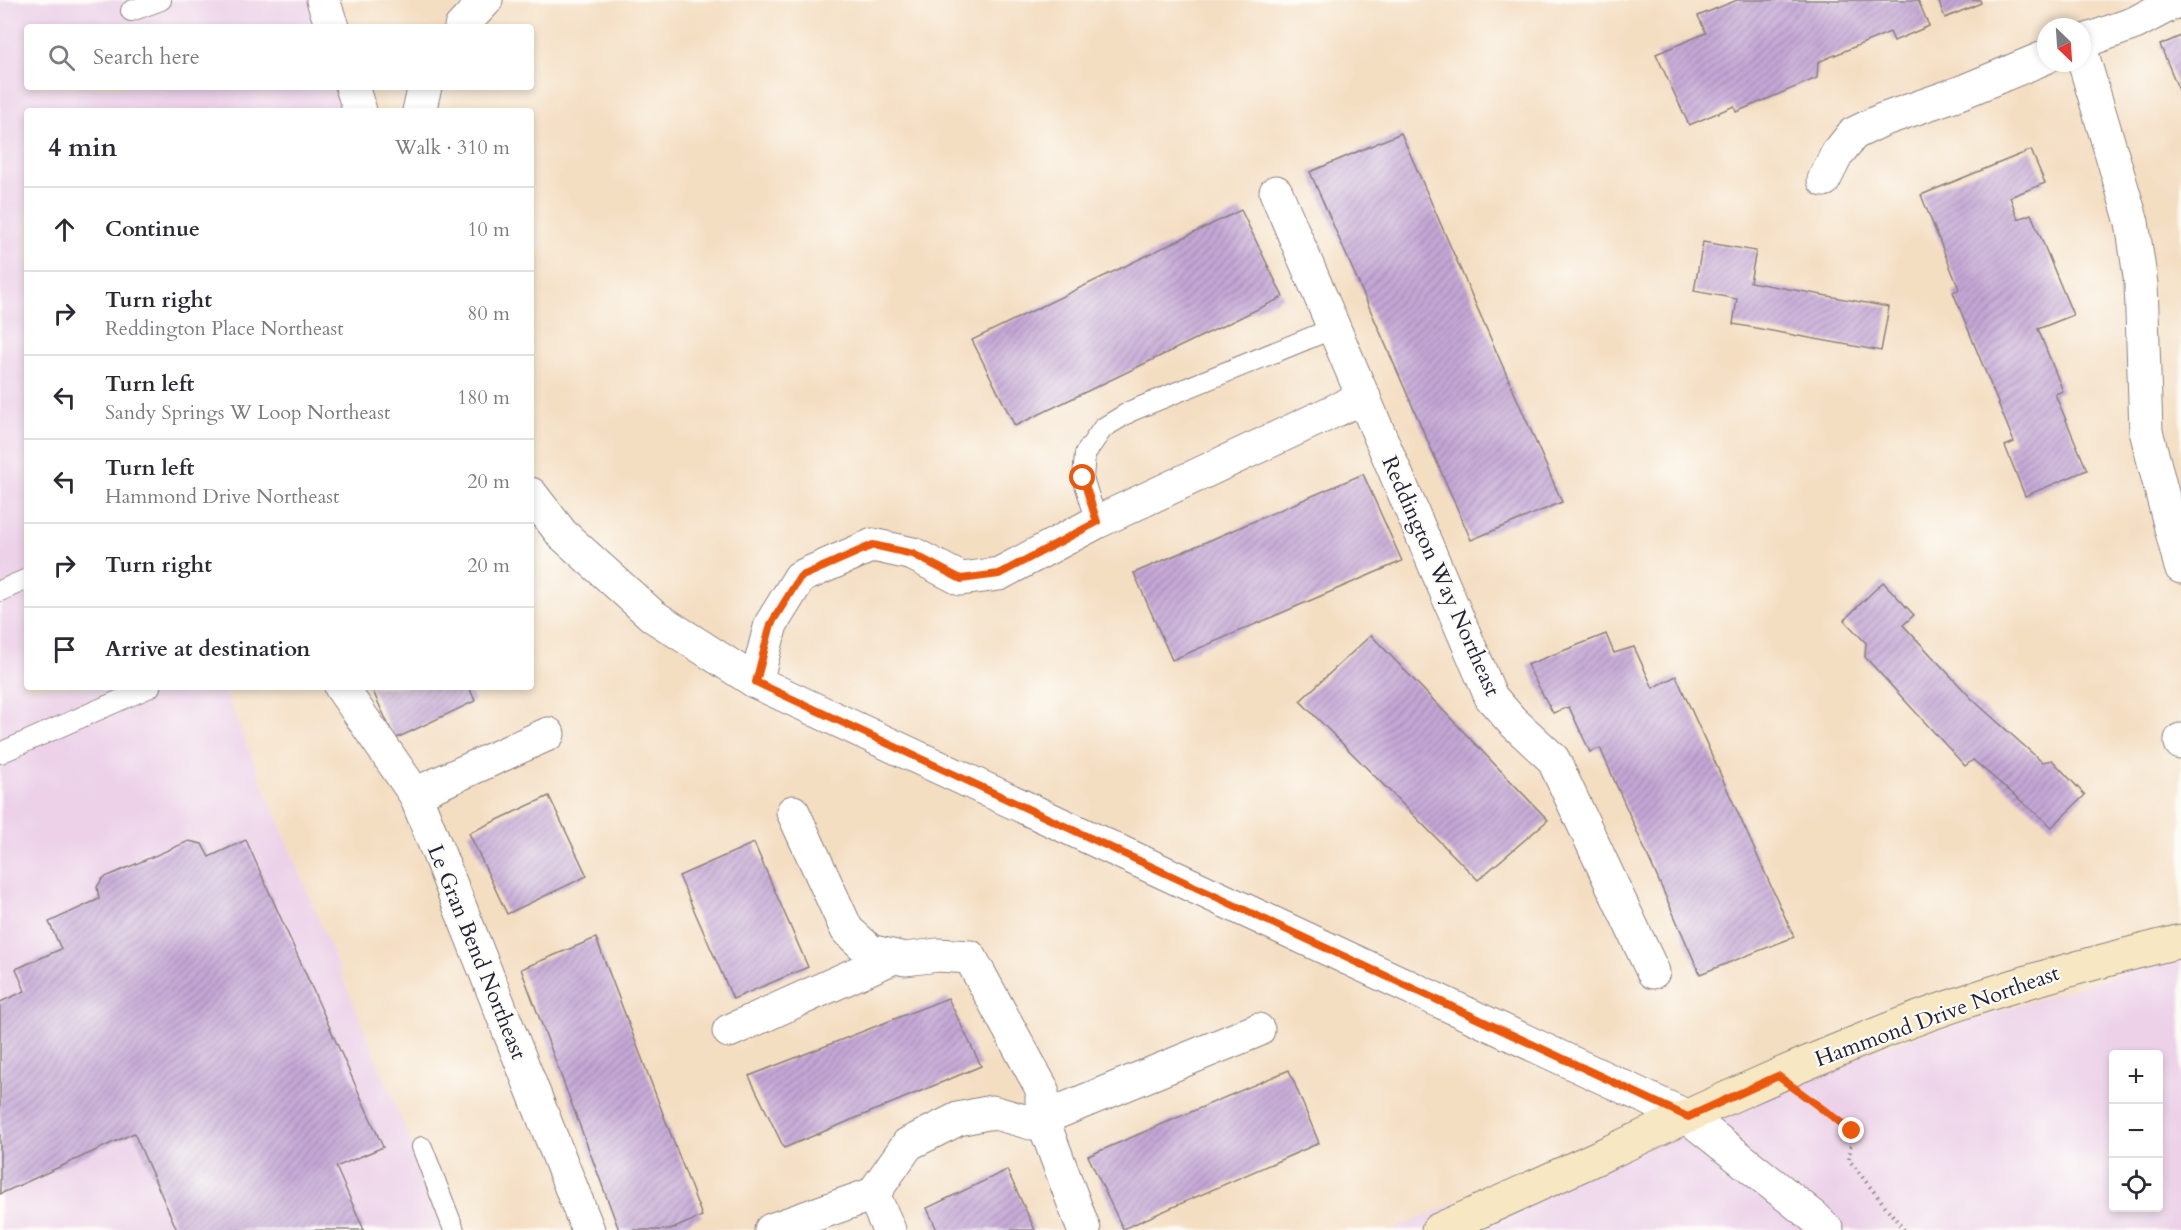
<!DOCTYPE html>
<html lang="en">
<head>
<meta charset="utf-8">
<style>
	:root { --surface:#fff; --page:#f2f2f3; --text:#2b2b33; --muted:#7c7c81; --line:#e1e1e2 }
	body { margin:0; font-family:Cardo,serif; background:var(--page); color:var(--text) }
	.controls { position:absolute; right:18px; bottom:18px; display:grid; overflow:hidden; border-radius:6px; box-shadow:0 3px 9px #0003 }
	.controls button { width:54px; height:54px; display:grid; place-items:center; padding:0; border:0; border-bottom:2px solid var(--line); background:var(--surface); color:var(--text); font:30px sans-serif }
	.compass { position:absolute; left:2037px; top:18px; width:54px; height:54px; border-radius:50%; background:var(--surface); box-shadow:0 3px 9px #0003; rotate:155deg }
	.stop { position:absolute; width:18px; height:18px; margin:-14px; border:4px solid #ea580c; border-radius:50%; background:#fff }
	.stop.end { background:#ea580c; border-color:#fff; box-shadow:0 2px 6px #0008 }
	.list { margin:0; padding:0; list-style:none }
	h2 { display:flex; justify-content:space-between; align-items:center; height:78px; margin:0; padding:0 24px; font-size:26px }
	h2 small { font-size:20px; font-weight:400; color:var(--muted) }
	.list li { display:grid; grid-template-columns:39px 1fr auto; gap:18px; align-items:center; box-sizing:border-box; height:84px; padding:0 24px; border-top:2px solid var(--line) }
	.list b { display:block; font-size:22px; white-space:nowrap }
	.list p { margin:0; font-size:20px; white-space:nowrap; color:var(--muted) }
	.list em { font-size:20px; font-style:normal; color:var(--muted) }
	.icon { flex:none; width:33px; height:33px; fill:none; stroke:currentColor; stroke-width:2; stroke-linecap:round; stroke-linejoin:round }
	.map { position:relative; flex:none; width:2181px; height:1230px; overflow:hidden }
	.search { position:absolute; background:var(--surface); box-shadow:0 3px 9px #0003; left:24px; top:24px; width:510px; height:66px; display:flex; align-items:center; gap:15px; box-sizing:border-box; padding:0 21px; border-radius:6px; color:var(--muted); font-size:22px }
	.panel { position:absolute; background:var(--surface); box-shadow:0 3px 9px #0003; left:24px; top:108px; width:510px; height:582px; border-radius:6px }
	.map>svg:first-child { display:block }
</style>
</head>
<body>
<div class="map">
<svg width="2181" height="1230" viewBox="0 0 2181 1230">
	<defs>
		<pattern id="building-hatch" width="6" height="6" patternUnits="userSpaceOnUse" patternTransform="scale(1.5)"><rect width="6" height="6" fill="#c5a7d6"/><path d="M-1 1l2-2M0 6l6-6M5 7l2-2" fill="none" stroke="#a088af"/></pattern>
	</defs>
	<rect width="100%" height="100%" fill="#fdfcf7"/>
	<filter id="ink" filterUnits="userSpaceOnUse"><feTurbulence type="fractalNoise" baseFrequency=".0167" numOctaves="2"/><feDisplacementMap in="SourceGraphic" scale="12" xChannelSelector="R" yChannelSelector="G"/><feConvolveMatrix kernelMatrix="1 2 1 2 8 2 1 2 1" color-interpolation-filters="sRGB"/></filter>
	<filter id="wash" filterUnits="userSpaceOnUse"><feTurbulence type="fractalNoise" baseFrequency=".008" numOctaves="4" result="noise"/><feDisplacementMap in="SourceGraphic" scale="24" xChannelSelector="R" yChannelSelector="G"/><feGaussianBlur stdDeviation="1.35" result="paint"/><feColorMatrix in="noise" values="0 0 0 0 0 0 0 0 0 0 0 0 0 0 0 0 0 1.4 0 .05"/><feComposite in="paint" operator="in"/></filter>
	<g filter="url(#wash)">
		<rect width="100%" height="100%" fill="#f4dec2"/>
		<g fill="#ecd1e9" fill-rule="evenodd">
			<path d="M0,0h325l9,27h-307v60h328l8,24h-336v576h196l224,543h-447z"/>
			<path d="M2181,956v274h-790l293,-123zM2114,1054h44v154h-44z"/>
		</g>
		<g id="blocks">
			<g fill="url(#building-hatch)">
				<path d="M1737,0h181l11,26 -35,15 -4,-9 -72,30 -1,16 -81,34 -2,-6 -45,19 -33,-71 50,-21 -8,-17z"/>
				<path d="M1938,0h42l1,3 -36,15z"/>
				<path d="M2181,36v59l-21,-50z"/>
				<path d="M1401,133l161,369 -91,38 -161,-368z"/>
				<path d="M2031,150l14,33 -35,14 8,22 13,-5 42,101 -35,14 25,62 -8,3 32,76 -62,26 -20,-50 9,-4 -61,-150 6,-3 -38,-94z"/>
				<path d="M1241,210l42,87 -268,129 -43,-86z"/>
				<path d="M1703,242l53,9 -6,31 139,25 -8,44 -148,-27 4,-25 -43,-8z"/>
				<path d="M1363,474l39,87 -230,99 -38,-87z"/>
				<path d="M1883,582l31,33 -11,10 70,75 69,62 10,-2 33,35 -33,32 -79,-67 -8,6 -100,-109 1,-14 -22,-23z"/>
				<path d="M1606,634l8,19 20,-6 19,41 23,-12 118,261 -94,37 -100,-226 -10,4 -21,-45 -16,6 -26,-48z"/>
				<path d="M1371,635l177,185 -70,60 -178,-179z"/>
				<path d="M371,687h98l6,14 -80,38z"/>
				<path d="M549,796l38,80 -80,38 -38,-81z"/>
				<path d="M246,840l137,307 -47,20 28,63h-187l-43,-97 -134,61v-192l25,-11 -9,-22 45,-20 -12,-27 50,-23 -2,-12 6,-9 86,-37 13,3 7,13z"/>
				<path d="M754,843l54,124 -75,32 -54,-123z"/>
				<path d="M596,938l106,278 -32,14h-51l-98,-261z"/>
				<path d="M948,998l33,68 -197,82 -35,-72z"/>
				<path d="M1289,1070l30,73 -196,86 -35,-73z"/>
				<path d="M1007,1170l28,60h-98l-10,-22z"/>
			</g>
		</g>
	</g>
	<g filter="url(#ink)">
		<use href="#blocks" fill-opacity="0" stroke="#8b807e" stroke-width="1.5"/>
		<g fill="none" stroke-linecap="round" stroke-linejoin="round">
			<g stroke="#8b807e" stroke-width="22">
				<g id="lane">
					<path d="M131,11l30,-11"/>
					<path d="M1097,522l-14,-44 2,-24 18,-26 28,-17 203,-83"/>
					<path d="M0,591l27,-12"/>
					<path d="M0,753l150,-66"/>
					<path d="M422,1147l32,83"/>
				</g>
			</g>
			<g stroke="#8b807e" stroke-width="35">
				<g id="street">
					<path d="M323,0l9,27"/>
					<path d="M461,27l25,-27"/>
					<path d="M2082,42l53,-19 43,-23"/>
					<path d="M2082,54l50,168 9,62 5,147 35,136"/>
					<path d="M352,87l8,24"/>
					<path d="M419,111l6,-24"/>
					<path d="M1824,180l13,-26 16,-20 29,-14 80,-28 84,-35"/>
					<path d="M1276,192l215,505 21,24 41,38 100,213"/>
					<path d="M531,494l31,40 91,82 103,66 932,435 126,100 13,13"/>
					<path d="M756,682l15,-58 29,-47 73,-32 40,9 48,25 38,-5 98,-52 267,-125"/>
					<path d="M341,687l74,107 173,436"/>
					<path d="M2181,740v3"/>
					<path d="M415,794l133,-60"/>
					<path d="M793,812l54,118 23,21 35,8 33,-4 32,2 72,132v29l42,112"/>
					<path d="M729,1031l165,-74"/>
					<path d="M873,1194l16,36"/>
					<path d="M771,1230l102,-36 35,-50 50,-25 34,-7 39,11 227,-93"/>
				</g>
			</g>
			<g stroke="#8b807e" stroke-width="35">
				<path id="secondary" d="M1438,1230c148,-65 293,-138 444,-198 97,-39 198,-66 299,-91"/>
			</g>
			<path stroke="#8b807e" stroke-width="4" stroke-dasharray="1.5 4.5" stroke-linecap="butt" d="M1811,1100l41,31 -3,29 55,70"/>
			<use href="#lane" stroke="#fff" stroke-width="20"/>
			<use href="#street" stroke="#fff" stroke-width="33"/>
			<use href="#secondary" stroke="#f7e8c3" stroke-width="33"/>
		</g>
	</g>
	<g fill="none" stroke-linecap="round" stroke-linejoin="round" filter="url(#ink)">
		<path stroke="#ea580c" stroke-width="8" d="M1083,478l14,44 -98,52 -38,5 -48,-25 -40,-9 -73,32 -29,47 -15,58 932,435 90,-41 74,55"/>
	</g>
	<g text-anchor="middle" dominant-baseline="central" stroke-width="4.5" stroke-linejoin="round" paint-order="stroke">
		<g font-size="22" fill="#22223b" stroke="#fdfcf7">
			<text transform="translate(1441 576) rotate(66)">Reddington Way Northeast</text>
			<text transform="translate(477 952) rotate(68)">Le Gran Bend Northeast</text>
			<text transform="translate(1937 1016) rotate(-20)">Hammond Drive Northeast</text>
		</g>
	</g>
</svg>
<div class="controls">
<button>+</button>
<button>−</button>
<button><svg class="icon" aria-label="locate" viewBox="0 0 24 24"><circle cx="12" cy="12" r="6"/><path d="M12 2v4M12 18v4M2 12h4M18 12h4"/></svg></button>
</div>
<svg class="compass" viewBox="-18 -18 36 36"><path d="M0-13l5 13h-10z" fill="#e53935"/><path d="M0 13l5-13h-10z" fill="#7c7c81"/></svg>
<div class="stop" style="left:1083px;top:478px"></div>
<div class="stop end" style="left:1852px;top:1131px"></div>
<div class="search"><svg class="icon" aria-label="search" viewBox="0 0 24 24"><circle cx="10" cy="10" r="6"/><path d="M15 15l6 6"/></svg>Search here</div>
<section class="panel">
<h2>4 min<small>Walk · 310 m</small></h2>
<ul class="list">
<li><svg class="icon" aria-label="ahead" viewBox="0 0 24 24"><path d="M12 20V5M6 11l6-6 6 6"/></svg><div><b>Continue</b></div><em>10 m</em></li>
<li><svg class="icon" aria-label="right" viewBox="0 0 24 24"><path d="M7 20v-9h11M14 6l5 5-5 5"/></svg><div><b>Turn right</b><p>Reddington Place Northeast</p></div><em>80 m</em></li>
<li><svg class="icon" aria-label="left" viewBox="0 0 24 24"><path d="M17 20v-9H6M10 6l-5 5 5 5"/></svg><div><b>Turn left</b><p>Sandy Springs W Loop Northeast</p></div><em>180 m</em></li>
<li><svg class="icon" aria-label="left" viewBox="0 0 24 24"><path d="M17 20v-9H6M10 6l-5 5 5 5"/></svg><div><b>Turn left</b><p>Hammond Drive Northeast</p></div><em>20 m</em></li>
<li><svg class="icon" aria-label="right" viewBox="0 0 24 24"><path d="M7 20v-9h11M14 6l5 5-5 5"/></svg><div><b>Turn right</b></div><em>20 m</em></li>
<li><svg class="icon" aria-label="arrive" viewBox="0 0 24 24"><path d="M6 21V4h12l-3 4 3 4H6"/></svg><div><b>Arrive at destination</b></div></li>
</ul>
</section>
</div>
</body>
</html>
